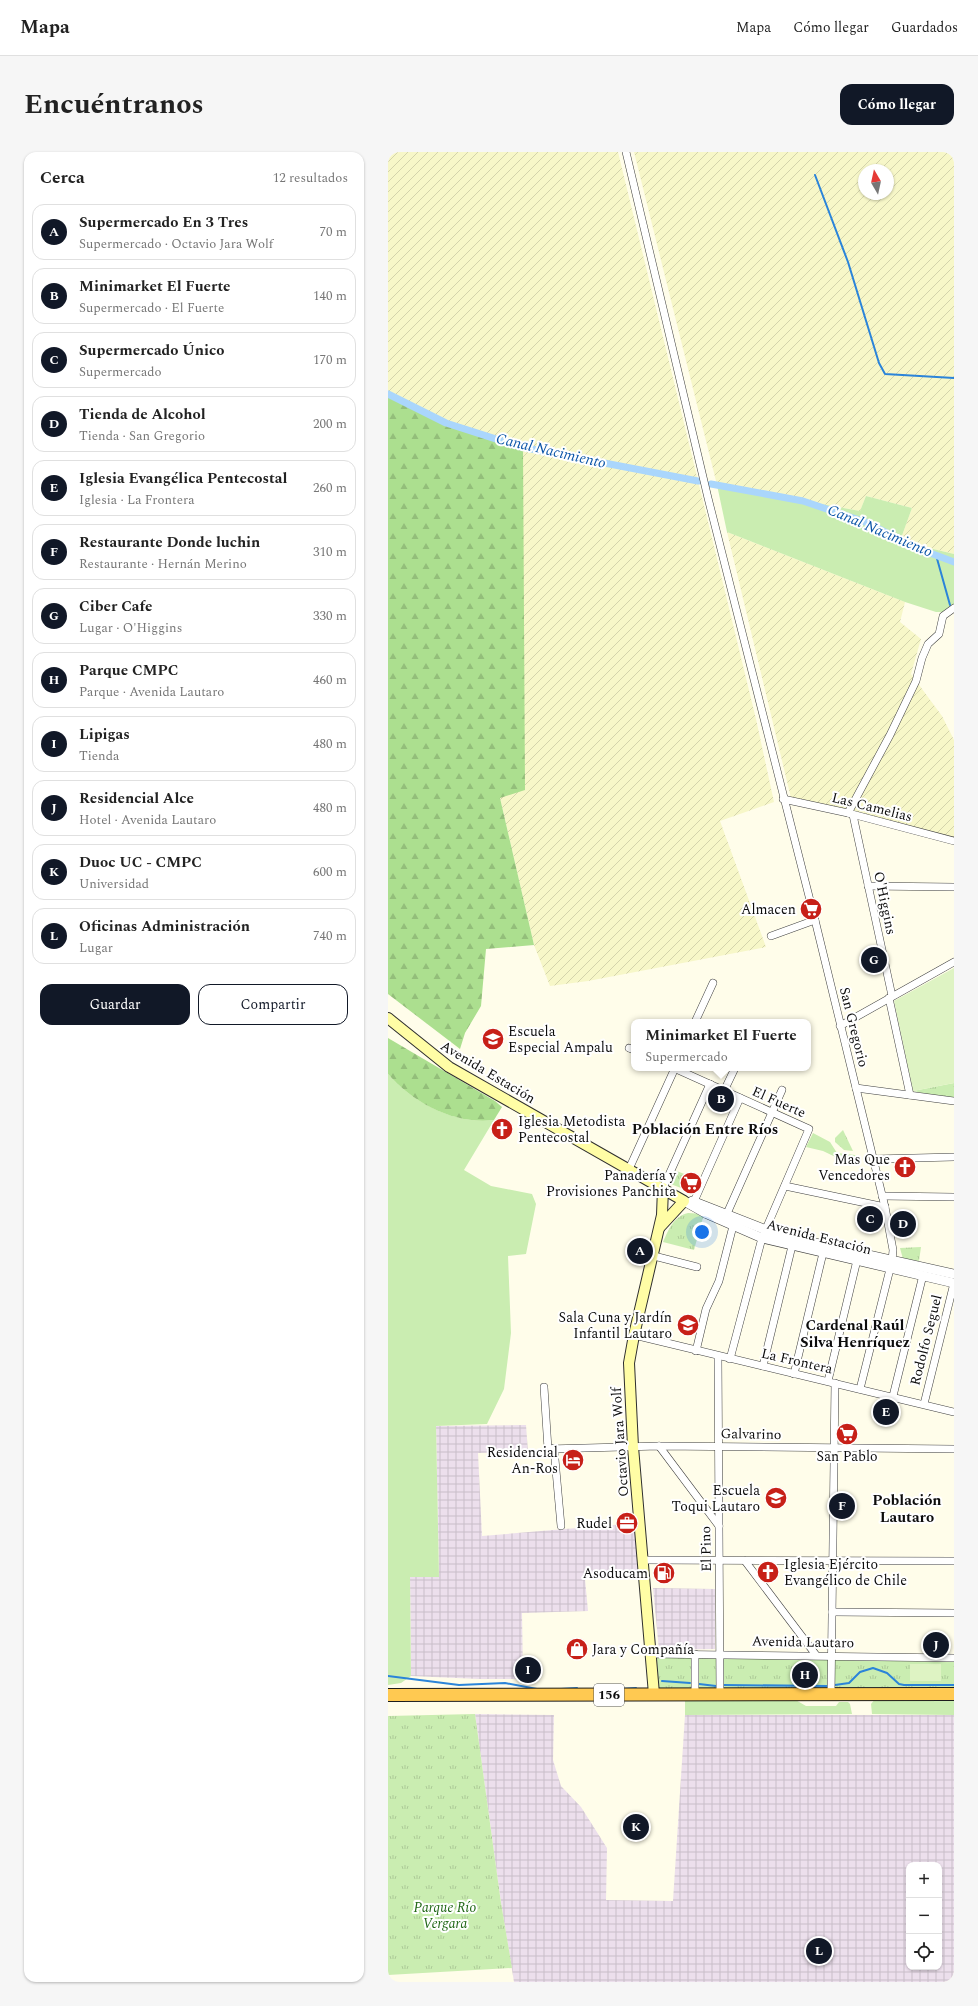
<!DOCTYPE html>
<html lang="es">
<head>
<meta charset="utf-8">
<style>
	:root { --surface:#fff; --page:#f6f6f6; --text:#222; --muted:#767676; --line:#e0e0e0; --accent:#111827 }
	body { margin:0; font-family:Spectral,serif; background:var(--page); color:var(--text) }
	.controls { position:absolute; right:12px; bottom:12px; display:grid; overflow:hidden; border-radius:8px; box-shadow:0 1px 3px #0004 }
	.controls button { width:36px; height:36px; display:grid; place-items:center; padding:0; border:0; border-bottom:1px solid var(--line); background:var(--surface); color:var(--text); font:20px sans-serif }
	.compass { position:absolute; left:470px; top:12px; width:36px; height:36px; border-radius:50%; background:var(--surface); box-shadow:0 1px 3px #0004; rotate:351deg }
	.you { position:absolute; left:314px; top:1080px; width:14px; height:14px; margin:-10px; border:3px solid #fff; border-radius:50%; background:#1a73e8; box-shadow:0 0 0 6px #1a73e833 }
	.badge { display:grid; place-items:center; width:26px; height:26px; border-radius:50%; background:var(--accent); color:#fff; font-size:13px; font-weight:700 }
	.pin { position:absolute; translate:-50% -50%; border:2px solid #fff; box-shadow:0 1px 4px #0006 }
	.popup { position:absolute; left:243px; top:867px; width:180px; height:52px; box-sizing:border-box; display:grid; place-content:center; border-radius:8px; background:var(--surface); filter:drop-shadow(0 1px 3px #0005); font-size:13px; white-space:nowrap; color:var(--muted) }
	.popup b { font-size:15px; color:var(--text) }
	.popup::after { content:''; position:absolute; left:50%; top:100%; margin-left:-8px; border:8px solid transparent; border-top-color:var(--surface) }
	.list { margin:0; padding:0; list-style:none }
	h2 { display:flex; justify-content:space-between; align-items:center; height:52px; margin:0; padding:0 16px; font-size:17px }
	h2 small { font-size:13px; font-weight:400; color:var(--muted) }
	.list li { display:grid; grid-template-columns:26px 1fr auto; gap:12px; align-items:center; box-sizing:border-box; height:56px; margin:0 8px 8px; padding:0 8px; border:1px solid var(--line); border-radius:12px }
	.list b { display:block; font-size:15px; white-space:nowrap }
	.list p { margin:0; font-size:13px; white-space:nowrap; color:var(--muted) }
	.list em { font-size:13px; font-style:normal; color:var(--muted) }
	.actions { display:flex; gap:8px; padding:12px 16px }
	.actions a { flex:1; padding:9px 0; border:1px solid var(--accent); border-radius:12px; text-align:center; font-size:14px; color:var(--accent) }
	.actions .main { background:var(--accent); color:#fff }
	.icon { flex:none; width:22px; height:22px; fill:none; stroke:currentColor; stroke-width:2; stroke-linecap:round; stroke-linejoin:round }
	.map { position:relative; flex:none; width:566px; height:1830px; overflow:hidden; border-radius:12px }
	header { display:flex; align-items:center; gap:24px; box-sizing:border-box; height:56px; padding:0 20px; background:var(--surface); border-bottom:1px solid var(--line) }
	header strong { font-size:19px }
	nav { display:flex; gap:22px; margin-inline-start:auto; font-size:14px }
	.intro { display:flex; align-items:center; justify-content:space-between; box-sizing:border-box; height:96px; padding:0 24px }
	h1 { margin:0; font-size:28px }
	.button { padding:10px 18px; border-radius:12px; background:var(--accent); color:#fff; font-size:14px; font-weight:700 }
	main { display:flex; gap:24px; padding:0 24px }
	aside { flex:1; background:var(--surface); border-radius:12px; box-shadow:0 1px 3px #0004 }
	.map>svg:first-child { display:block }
</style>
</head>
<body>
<header>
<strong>Mapa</strong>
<nav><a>Mapa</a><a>Cómo llegar</a><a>Guardados</a></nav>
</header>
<div class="intro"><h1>Encuéntranos</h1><a class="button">Cómo llegar</a></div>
<main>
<aside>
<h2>Cerca<small>12 resultados</small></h2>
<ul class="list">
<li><span class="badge">A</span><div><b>Supermercado En 3 Tres</b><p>Supermercado · Octavio Jara Wolf</p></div><em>70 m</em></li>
<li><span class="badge">B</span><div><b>Minimarket El Fuerte</b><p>Supermercado · El Fuerte</p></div><em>140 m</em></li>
<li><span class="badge">C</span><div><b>Supermercado Único</b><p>Supermercado</p></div><em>170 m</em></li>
<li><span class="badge">D</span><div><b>Tienda de Alcohol</b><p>Tienda · San Gregorio</p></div><em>200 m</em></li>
<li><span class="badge">E</span><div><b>Iglesia Evangélica Pentecostal</b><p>Iglesia · La Frontera</p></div><em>260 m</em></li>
<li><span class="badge">F</span><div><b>Restaurante Donde luchin</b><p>Restaurante · Hernán Merino</p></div><em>310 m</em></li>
<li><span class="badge">G</span><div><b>Ciber Cafe</b><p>Lugar · O'Higgins</p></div><em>330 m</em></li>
<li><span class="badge">H</span><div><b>Parque CMPC</b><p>Parque · Avenida Lautaro</p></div><em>460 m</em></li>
<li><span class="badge">I</span><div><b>Lipigas</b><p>Tienda</p></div><em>480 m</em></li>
<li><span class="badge">J</span><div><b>Residencial Alce</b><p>Hotel · Avenida Lautaro</p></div><em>480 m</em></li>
<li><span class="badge">K</span><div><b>Duoc UC - CMPC</b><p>Universidad</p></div><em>600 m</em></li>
<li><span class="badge">L</span><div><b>Oficinas Administración</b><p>Lugar</p></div><em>740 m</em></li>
</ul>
<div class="actions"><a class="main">Guardar</a><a>Compartir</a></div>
</aside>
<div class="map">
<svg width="566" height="1830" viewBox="0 0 566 1830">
	<defs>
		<pattern id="industrial-grid" width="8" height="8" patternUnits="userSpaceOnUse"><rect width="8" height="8" fill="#ecdfec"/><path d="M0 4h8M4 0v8" fill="none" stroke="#c9bec9"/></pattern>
		<pattern id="farmland-furrows" width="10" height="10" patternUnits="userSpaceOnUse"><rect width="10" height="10" fill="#f7f7c8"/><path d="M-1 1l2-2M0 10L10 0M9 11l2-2" fill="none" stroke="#d3d3ab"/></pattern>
		<pattern id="forest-firs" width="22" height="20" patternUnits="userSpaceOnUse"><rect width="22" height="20" fill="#acdf8f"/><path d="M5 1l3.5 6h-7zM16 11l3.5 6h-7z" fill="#93be7a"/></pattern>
		<pattern id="park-tufts" width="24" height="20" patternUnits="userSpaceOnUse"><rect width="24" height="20" fill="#caedb1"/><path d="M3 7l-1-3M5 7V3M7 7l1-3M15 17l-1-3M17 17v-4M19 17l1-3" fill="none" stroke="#acca97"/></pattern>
	</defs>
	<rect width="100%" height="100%" fill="#fffdea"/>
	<g fill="url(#industrial-grid)" fill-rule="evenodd">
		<path d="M138,1273l2,27 -50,1 4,83 155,-13 4,54 -56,2 3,32 -66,2 1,66h-44l-68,-3 -1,-99h29l-3,-151z"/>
		<path d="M265,1436l62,1v60l-56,1z"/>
		<path d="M87,1562l79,1 -1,45 8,26 20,21 26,41 -1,52 67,1 12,-186h269v267h-440l-13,-79zM521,1713h30v102h-30z"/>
	</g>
	<g fill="url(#farmland-furrows)" fill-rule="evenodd">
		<path d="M0,0h230l138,567 18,83 -54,19 46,126 -178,34 -38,5 -16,-41 -34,-147 -54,-375 -58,-29z"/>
		<path d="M246,0h320v402l-54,-13 12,-33 -46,-12 -6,15 -143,-26zM476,18h24v24h-24z"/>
		<path d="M339,380l178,70 -5,20 21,17 -10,35 31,42 12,24v98l-163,-40z"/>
	</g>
	<g fill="#caedb1">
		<path d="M329,333l143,26 6,-15 46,12 -12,33 54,13v58h-18l-31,-10 -178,-70z"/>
		<path d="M0,922c25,29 68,51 106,46l-30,50 27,16 41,8 4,10 -10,50 -18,2 3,77 -7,56 -17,35 -51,2 3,151h-29l1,99 -10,7 -13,2z"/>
		<path d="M425,981l17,9 7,11 18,2 3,4 -4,2 -7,-3 -3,3 -21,-10 -17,-4z"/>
		<path d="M488,1546h78v17l-82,-1 -1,-10z"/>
		<path d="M406,1547l12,7h30l3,-4h9l2,2 2,10 -167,1v-14z"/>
	</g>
	<g fill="url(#forest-firs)">
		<path d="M0,242l58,29 77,24 2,343 -25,8 34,147 -48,4 -5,57 -16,27 -5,16 -72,-55z"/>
		<path d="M0,886l107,63 7,6 -8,13c-39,5 -81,-17 -106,-46z"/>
	</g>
	<g fill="url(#park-tufts)">
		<path d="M566,931v17l-41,-9z"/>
		<path d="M455,978l10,21 -9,-1 -9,-8v-4z"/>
		<path d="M286,1018l13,5 -6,13 -13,-5z"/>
		<path d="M300,1061l16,1 -10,36 -31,-8c6,-13 10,-25 25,-29z"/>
		<path d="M533,1095l-2,14 -16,-2 -3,-11z"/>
		<path d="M268,1505l298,5v25l-297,2z"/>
		<path d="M87,1562l26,189 11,65 -124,7v-259z"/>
	</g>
	<g fill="#def3c3">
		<path d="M566,816v115l-41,8 -19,-90z"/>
		<rect x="522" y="1512" width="31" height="17"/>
	</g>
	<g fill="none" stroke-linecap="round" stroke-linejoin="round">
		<g stroke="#2b84d9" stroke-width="2">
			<path d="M427,23l33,87 31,101 6,11 69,4"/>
			<path d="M548,403l14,50"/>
			<path d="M0,1524l71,9 46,-2 32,6"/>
			<path d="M274,1529l28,2"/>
			<path d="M311,1532l17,2"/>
			<path d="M335,1533l104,1"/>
			<path d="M447,1533l14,-2 11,-11 13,-4 14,5 12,11 5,1h50"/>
			<path d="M222,1536l9,1"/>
			<path d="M173,1537l16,-1"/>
			<path d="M235,1537l13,-1"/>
		</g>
		<g stroke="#aad6fc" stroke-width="7">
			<path d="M0,242l58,29 75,24 177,34"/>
			<path d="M323,332l92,17 65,22 46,24 40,15"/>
		</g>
		<g stroke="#3f3f3f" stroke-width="8">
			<g id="minor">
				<path d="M238,0l82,346 107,422 70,287 8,43 -1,11 -32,128"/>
				<path d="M395,647l65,14 106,28"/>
				<path d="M460,661l42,-78 26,-54 6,-23 6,-14 11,-10 4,-18 11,-8"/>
				<path d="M465,663l39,181"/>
				<path d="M480,734l86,1"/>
				<path d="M383,784l44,-16"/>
				<path d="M501,846l21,97"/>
				<path d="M307,870l18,-39"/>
				<path d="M452,874l114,-64"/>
				<path d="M241,896l5,2"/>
				<path d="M286,916l135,61 -47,109 -32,121"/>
				<path d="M468,936l98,13"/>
				<path d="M336,939l11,-23"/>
				<path d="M486,1007l80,-2"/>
				<path d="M241,1017l46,-101"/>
				<path d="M397,1034l100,21"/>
				<path d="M275,1036l47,-104"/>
				<path d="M494,1044l72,1"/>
				<path d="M304,1054l48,-108"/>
				<path d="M337,1066l57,-128"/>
				<path d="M266,1104l43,11"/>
				<path d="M246,1183l320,77"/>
				<path d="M308,1199l10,-42 13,-28 14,-55"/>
				<path d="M330,1204l2,338"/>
				<path d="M375,1214l29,-120"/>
				<path d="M406,1222l29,-121"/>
				<path d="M440,1229l30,-125"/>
				<path d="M156,1235l4,62 111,-3 295,3"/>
				<path d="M505,1244l30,-121"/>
				<path d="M536,1252l30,-121"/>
				<path d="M271,1294l60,80"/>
				<path d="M166,1296l7,78"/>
				<path d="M255,1408l311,1"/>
				<path d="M357,1409l71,94"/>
				<path d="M444,1460l122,1"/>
				<path d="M263,1502l303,4"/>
				<path d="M307,1543v-41"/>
				<path d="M443,1543l4,-312"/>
			</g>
		</g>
		<g stroke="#3f3f3f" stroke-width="10">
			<g id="tertiary">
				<path d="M296,1049l23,13 55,24 192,45"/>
				<path d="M304,1049l87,34 175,39"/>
			</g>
		</g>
		<g stroke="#2e2e2e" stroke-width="12">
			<g id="secondary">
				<path d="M0,866l61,49 235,134 -24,26"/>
				<path d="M266,1542l-21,-247 -4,-84 5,-28 28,-120 1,-27"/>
			</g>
		</g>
		<g stroke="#1d1d1d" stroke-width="14">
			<path id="trunk" d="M0,1543l566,-1"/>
		</g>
		<use href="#minor" stroke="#fff" stroke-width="7"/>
		<use href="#tertiary" stroke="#fff" stroke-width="9"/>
		<use href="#secondary" stroke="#fffda5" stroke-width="10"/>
		<use href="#trunk" stroke="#ffc951" stroke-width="12"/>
	</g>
	<defs>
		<g id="supermarket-disc" transform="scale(1.15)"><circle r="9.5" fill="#c72018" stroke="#fff"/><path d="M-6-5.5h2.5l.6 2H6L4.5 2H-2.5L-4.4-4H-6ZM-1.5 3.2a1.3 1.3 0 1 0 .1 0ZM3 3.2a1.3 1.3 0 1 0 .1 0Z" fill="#fff"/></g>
		<g id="school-disc" transform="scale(1.15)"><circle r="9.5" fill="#c72018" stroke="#fff"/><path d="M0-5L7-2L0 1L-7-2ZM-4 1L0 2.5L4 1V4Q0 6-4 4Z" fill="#fff"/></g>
		<g id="church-disc" transform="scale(1.15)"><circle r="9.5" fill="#c72018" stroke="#fff"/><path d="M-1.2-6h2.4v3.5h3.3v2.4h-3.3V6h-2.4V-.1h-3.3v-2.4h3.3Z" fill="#fff"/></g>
		<g id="hotel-disc" transform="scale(1.15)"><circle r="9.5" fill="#c72018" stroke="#fff"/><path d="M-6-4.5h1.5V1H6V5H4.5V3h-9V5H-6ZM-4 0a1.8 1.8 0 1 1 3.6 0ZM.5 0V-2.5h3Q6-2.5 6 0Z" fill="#fff"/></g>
		<g id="office-disc" transform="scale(1.15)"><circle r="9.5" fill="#c72018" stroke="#fff"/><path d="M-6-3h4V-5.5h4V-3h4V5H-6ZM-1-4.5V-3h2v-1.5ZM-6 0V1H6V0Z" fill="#fff"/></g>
		<g id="fuel-disc" transform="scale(1.15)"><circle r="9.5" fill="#c72018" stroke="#fff"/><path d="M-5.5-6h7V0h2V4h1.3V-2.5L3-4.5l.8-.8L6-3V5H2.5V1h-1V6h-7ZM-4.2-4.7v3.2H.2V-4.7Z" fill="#fff"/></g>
		<g id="shop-disc" transform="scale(1.15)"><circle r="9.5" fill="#c72018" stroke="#fff"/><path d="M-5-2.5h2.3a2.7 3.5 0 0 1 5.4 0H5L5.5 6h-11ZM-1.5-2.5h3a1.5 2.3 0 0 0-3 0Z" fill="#fff"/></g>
	</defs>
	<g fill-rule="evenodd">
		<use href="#supermarket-disc" x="423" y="757"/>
		<use href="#school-disc" x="105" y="887"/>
		<use href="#church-disc" x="114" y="977"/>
		<use href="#church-disc" x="517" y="1015"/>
		<use href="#supermarket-disc" x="303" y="1031"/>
		<use href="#school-disc" x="300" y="1173"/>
		<use href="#supermarket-disc" x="459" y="1282"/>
		<use href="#hotel-disc" x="185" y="1308"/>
		<use href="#school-disc" x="388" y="1346"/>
		<use href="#office-disc" x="239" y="1371"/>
		<use href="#church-disc" x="380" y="1420"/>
		<use href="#fuel-disc" x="276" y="1421"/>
		<use href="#shop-disc" x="189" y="1497"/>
	</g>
	<g text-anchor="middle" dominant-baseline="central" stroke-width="4" stroke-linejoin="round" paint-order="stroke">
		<rect fill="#fff" stroke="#555" stroke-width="1" x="206" y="1532" width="30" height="22" rx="3"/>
		<g font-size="13" font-weight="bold" fill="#0c0c0c">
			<text x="221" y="1543">156</text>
		</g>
		<g font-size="14" fill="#0c0c0c" stroke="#fff">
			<text transform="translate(484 655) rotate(14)">Las Camelias</text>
			<text transform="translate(497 751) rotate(78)">O'Higgins</text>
			<text transform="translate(466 875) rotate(76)">San Gregorio</text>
			<text transform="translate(100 920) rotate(31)">Avenida Estación</text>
			<text transform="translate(391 950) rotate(24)">El Fuerte</text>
			<text transform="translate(431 1085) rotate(14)">Avenida Estación</text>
			<text transform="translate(538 1188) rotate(-76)">Rodolfo Seguel</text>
			<text transform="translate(409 1209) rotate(13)">La Frontera</text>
			<text transform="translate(363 1282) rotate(1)">Galvarino</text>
			<text transform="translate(232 1290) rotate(-94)">Octavio Jara Wolf</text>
			<text transform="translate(318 1397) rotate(-91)">El Pino</text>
			<text transform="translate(415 1490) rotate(1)">Avenida Lautaro</text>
		</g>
		<g font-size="14" fill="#0c0c0c" stroke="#fff" text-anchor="end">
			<text x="408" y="757">Almacen</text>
			<text x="120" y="879" text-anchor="start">Escuela<tspan x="120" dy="16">Especial Ampalu</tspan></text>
			<text x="130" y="969" text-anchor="start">Iglesia Metodista<tspan x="130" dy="16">Pentecostal</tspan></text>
			<text x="502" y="1007">Mas Que<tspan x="502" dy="16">Vencedores</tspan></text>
			<text x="288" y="1023">Panadería y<tspan x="288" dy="16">Provisiones Panchita</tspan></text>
			<text x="284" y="1165">Sala Cuna y Jardín<tspan x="284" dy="16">Infantil Lautaro</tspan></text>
			<text x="170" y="1300">Residencial<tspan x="170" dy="16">An-Ros</tspan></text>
			<text x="459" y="1304" text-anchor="middle">San Pablo</text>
			<text x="372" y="1338">Escuela<tspan x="372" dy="16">Toqui Lautaro</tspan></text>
			<text x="224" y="1371">Rudel</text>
			<text x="396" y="1412" text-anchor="start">Iglesia Ejército<tspan x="396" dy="16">Evangélico de Chile</tspan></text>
			<text x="260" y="1421">Asoducam</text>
			<text x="204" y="1497" text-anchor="start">Jara y Compañía</text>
		</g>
		<g font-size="14" font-style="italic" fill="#216817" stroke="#fff">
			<text x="57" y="1755">Parque Río<tspan x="57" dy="16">Vergara</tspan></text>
		</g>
		<g font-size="15" font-style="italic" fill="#0b55a8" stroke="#fff">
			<text transform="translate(163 299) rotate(13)">Canal Nacimiento</text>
			<text transform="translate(492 379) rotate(23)">Canal Nacimiento</text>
		</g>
		<g font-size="15" font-weight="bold" fill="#0c0c0c" stroke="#fff">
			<text x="317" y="977">Población Entre Ríos</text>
			<text x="467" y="1173">Cardenal Raúl<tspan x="467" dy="17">Silva Henríquez</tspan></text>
			<text x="519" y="1348">Población<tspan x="519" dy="17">Lautaro</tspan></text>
		</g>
	</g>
</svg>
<div class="controls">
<button>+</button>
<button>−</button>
<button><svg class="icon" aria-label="locate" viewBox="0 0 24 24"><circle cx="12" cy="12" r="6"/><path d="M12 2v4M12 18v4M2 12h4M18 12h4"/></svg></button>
</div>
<svg class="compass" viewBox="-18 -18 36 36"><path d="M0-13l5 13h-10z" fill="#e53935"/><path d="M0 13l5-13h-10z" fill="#767676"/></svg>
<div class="you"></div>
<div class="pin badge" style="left:252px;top:1099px">A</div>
<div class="pin badge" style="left:333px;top:947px">B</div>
<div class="popup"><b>Minimarket El Fuerte</b>Supermercado</div>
<div class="pin badge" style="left:482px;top:1067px">C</div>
<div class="pin badge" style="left:515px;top:1072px">D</div>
<div class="pin badge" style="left:498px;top:1260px">E</div>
<div class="pin badge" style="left:454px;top:1354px">F</div>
<div class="pin badge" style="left:486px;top:808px">G</div>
<div class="pin badge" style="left:417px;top:1523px">H</div>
<div class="pin badge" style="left:140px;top:1518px">I</div>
<div class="pin badge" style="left:548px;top:1493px">J</div>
<div class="pin badge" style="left:248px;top:1675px">K</div>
<div class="pin badge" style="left:431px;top:1799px">L</div>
</div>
</main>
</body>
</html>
